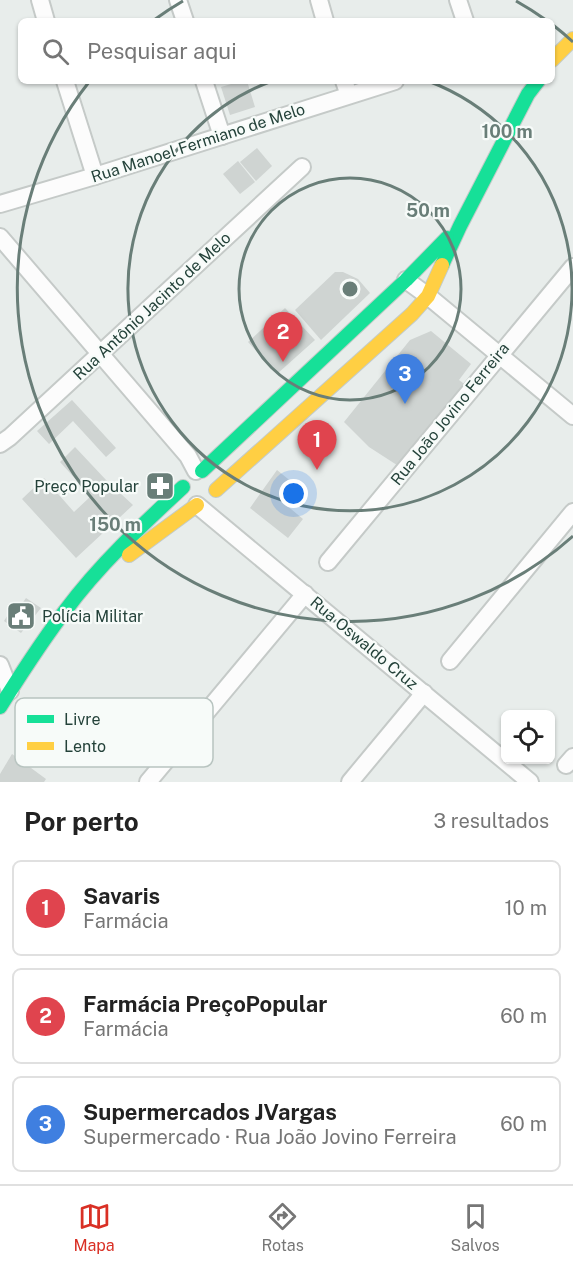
<!DOCTYPE html>
<html lang="pt">
<head>
<meta charset="utf-8">
<style>
	:root { --surface:#fff; --page:#f2f2f2; --text:#222; --muted:#767676; --line:#e0e0e0; --accent:#d93025 }
	body { margin:0; font-family:"Public Sans",sans-serif; background:var(--page); color:var(--text) }
	.controls { position:absolute; right:18px; bottom:18px; display:grid; overflow:hidden; border-radius:9px; box-shadow:0 2px 4px #0004 }
	.controls button { width:54px; height:54px; display:grid; place-items:center; padding:0; border:0; border-bottom:2px solid var(--line); background:var(--surface); color:var(--text); font:30px sans-serif }
	.you { position:absolute; left:294px; top:494px; width:21px; height:21px; margin:-15px; border:4px solid #fff; border-radius:50%; background:#1a73e8; box-shadow:0 0 0 9px #1a73e833 }
	.badge { display:grid; place-items:center; width:39px; height:39px; border-radius:50%; background:var(--accent); color:#fff; font-size:20px; font-weight:700 }
	.pin { position:absolute; translate:-50% -50px; filter:drop-shadow(0 2px 3px #0008) }
	.pin::after { content:''; position:absolute; top:32px; width:21px; height:18px; background:inherit; clip-path:polygon(0 0,100% 0,50% 100%) }
	.list { margin:0; padding:0; list-style:none }
	h2 { display:flex; justify-content:space-between; align-items:center; height:78px; margin:0; padding:0 24px; font-size:26px }
	h2 small { font-size:20px; font-weight:400; color:var(--muted) }
	.list li { display:grid; grid-template-columns:39px 1fr auto; gap:18px; align-items:center; box-sizing:border-box; height:96px; margin:0 12px 12px; padding:0 12px; border:2px solid var(--line); border-radius:9px }
	.list b { display:block; font-size:22px; white-space:nowrap }
	.list p { margin:0; font-size:20px; white-space:nowrap; color:var(--muted) }
	.list em { font-size:20px; font-style:normal; color:var(--muted) }
	.icon { flex:none; width:33px; height:33px; fill:none; stroke:currentColor; stroke-width:2; stroke-linecap:round; stroke-linejoin:round }
	.map { position:relative; flex:none; width:573px; height:782px; overflow:hidden }
	.search { position:absolute; background:var(--surface); box-shadow:0 2px 4px #0004; left:18px; right:18px; top:18px; height:66px; display:flex; align-items:center; gap:15px; box-sizing:border-box; padding:0 21px; border-radius:9px; color:var(--muted); font-size:22px }
	.sheet { height:402px; background:var(--surface) }
	nav { display:flex; justify-content:space-around; align-items:center; box-sizing:border-box; height:84px; border-top:2px solid var(--line); background:var(--surface); font-size:16px; color:var(--muted) }
	nav a { display:grid; justify-items:center; gap:3px }
	nav .on { color:var(--accent) }
	.map>svg:first-child { display:block }
</style>
</head>
<body>
<div class="map">
<svg width="573" height="782" viewBox="0 0 573 782">
	<rect width="100%" height="100%" fill="#e8edeb"/>
	<g fill="#cfd4d2">
		<path d="M241,81h6l8,26 -25,8 -9,-28z"/>
		<path d="M257,148l15,18 -16,15 -16,-19z"/>
		<path d="M238,161l17,21 -15,12 -17,-20z"/>
		<path d="M335,272h8l15,7 12,14 -49,47 -26,-30z"/>
		<path d="M285,308l30,32 -38,34 -29,-32z"/>
		<path d="M431,331l40,33 -12,16 8,6 -67,81 -31,-20 -25,-25 66,-82z"/>
		<path d="M72,400l44,48 -10,9 -33,-36 -24,23 -12,-13z"/>
		<path d="M75,447l32,34 26,24 -57,53 -54,-59 22,-21 30,34 17,-16 -31,-34z"/>
		<path d="M277,470l21,17 -13,17 18,15 -15,19 -38,-30z"/>
		<path d="M26,598l15,10 -20,25 -17,-12 7,-11 6,1z"/>
		<path d="M12,754l34,25 -2,3h-44v-8z"/>
	</g>
	<g fill="none" stroke-linecap="round" stroke-linejoin="round">
		<g stroke="#c5cac8" stroke-width="20">
			<g id="street">
				<path d="M40,0l6,21"/>
				<path d="M178,0l7,21"/>
				<path d="M319,0l6,21"/>
				<path d="M458,0l7,21"/>
				<path d="M65,81l30,95"/>
				<path d="M204,81l18,55"/>
				<path d="M344,81l5,14"/>
				<path d="M0,204l95,-28 300,-95"/>
				<path d="M0,237l188,219 8,15"/>
				<path d="M406,280l22,16 145,120"/>
				<path d="M0,444l10,-7 292,-270"/>
				<path d="M197,505l333,277"/>
				<path d="M328,562l245,-295"/>
				<path d="M450,661l123,-149"/>
				<path d="M0,665l10,26"/>
				<path d="M566,765l7,-8"/>
				<path d="M148,782l157,-188"/>
				<path d="M350,782l74,-89"/>
			</g>
		</g>
		<g stroke="#c3cbc8" stroke-width="16">
			<g id="fast">
				<path d="M442,265l18,-39 68,-132 10,-13"/>
				<path d="M202,471l204,-191 41,-42"/>
				<path d="M0,707c21,-33 41,-65 65,-96 34,-46 76,-85 118,-124"/>
			</g>
		</g>
		<g stroke="#c3cbc8" stroke-width="16">
			<g id="slow">
				<path d="M552,60l21,-21"/>
				<path d="M216,490l196,-176 16,-18 14,-31"/>
				<path d="M129,555l68,-50"/>
			</g>
		</g>
		<use href="#street" stroke="#fcfcfc" stroke-width="16"/>
		<use href="#fast" stroke="#16e098" stroke-width="14"/>
		<use href="#slow" stroke="#ffcf43" stroke-width="14"/>
	</g>
	<g fill="none" stroke="#697e78" stroke-width="3">
		<circle cx="350" cy="289" r="111"/>
		<path d="M428 81A222 222 0 1 1 272 81"/>
		<path d="M573 536A333 333 0 0 1 89 82M154 20A333 333 0 0 1 183 1M516 1A333 333 0 0 1 546 20M553 25A333 333 0 0 1 573 42"/>
	</g>
	<defs>
		<g id="pharmacy-square" transform="scale(1.5)"><rect x="-9" y="-9" width="18" height="18" rx="4" fill="#697e78" stroke="#f7fbf9"/><path d="M-2-6h4v4h4v4h-4v4h-4v-4h-4v-4h4Z" fill="#fff"/></g>
		<g id="civic-square" transform="scale(1.5)"><rect x="-9" y="-9" width="18" height="18" rx="4" fill="#697e78" stroke="#f7fbf9"/><path d="M-.6-6.5H3V-4.5H.6V-3L4-1V1h2V6H-6V1h2V-1L-.6-3ZM-1.2 2.5V6h2.4V2.5Z" fill="#fff"/></g>
	</defs>
	<g fill-rule="evenodd">
		<use href="#pharmacy-square" x="160" y="486"/>
		<use href="#civic-square" x="21" y="616"/>
	</g>
	<g text-anchor="middle" dominant-baseline="central" stroke-width="4.5" stroke-linejoin="round" paint-order="stroke">
		<g font-size="16" fill="#24423a" stroke="#f7fbf9">
			<text transform="translate(198 143) rotate(-18)">Rua Manoel Fermiano de Melo</text>
			<text transform="translate(152 306) rotate(-43)">Rua Antônio Jacinto de Melo</text>
			<text transform="translate(450 414) rotate(-51)">Rua João Jovino Ferreira</text>
			<text transform="translate(364 643) rotate(40)">Rua Oswaldo Cruz</text>
		</g>
		<g font-size="16" fill="#24423a" stroke="#f7fbf9" text-anchor="end">
			<text x="139" y="486">Preço Popular</text>
			<text x="42" y="616" text-anchor="start">Polícia Militar</text>
		</g>
	</g>
	<rect x="15" y="698" width="198" height="69" rx="9" fill="#f7fbf9" stroke="#b8c4c0" stroke-width="1.5"/>
	<rect x="27" y="715" width="27" height="8" fill="#16e098"/>
	<rect x="27" y="742" width="27" height="8" fill="#ffcf43"/>
	<g font-size="16" fill="#24423a">
		<text x="64" y="725">Livre</text>
		<text x="64" y="752">Lento</text>
	</g>
	<circle cx="350" cy="289" r="9" fill="#697e78" stroke="#f7fbf9" stroke-width="3"/>
	<g font-size="18" text-anchor="middle" font-weight="bold" fill="#697e78" stroke="#f7fbf9" stroke-width="4.5" stroke-linejoin="round" paint-order="stroke">
		<text x="507" y="138">100 m</text>
		<text x="428" y="217">50 m</text>
		<text x="115" y="531">150 m</text>
	</g>
</svg>
<div class="controls">
<button><svg class="icon" aria-label="locate" viewBox="0 0 24 24"><circle cx="12" cy="12" r="6"/><path d="M12 2v4M12 18v4M2 12h4M18 12h4"/></svg></button>
</div>
<div class="you"></div>
<div class="pin badge" style="left:317px;top:470px;background:#e0444e">1</div>
<div class="pin badge" style="left:283px;top:362px;background:#e0444e">2</div>
<div class="pin badge" style="left:405px;top:404px;background:#3f7fe0">3</div>
<div class="search"><svg class="icon" aria-label="search" viewBox="0 0 24 24"><circle cx="10" cy="10" r="6"/><path d="M15 15l6 6"/></svg>Pesquisar aqui</div>
</div>
<section class="sheet">
<h2>Por perto<small>3 resultados</small></h2>
<ul class="list">
<li><span class="badge" style="background:#e0444e">1</span><div><b>Savaris</b><p>Farmácia</p></div><em>10 m</em></li>
<li><span class="badge" style="background:#e0444e">2</span><div><b>Farmácia PreçoPopular</b><p>Farmácia</p></div><em>60 m</em></li>
<li><span class="badge" style="background:#3f7fe0">3</span><div><b>Supermercados JVargas</b><p>Supermercado · Rua João Jovino Ferreira</p></div><em>60 m</em></li>
</ul>
</section>
<nav>
<a class="on"><svg class="icon" aria-label="map" viewBox="0 0 24 24"><path d="M3 6l6-2 6 2 6-2v14l-6 2-6-2-6 2zM9 4v14M15 6v14"/></svg>Mapa</a>
<a><svg class="icon" aria-label="directions" viewBox="0 0 24 24"><path d="M12 3l9 9-9 9-9-9zM9 14v-3h6M13 9l2 2-2 2"/></svg>Rotas</a>
<a><svg class="icon" aria-label="saved" viewBox="0 0 24 24"><path d="M7 4h10v16l-5-4-5 4z"/></svg>Salvos</a>
</nav>
</body>
</html>
